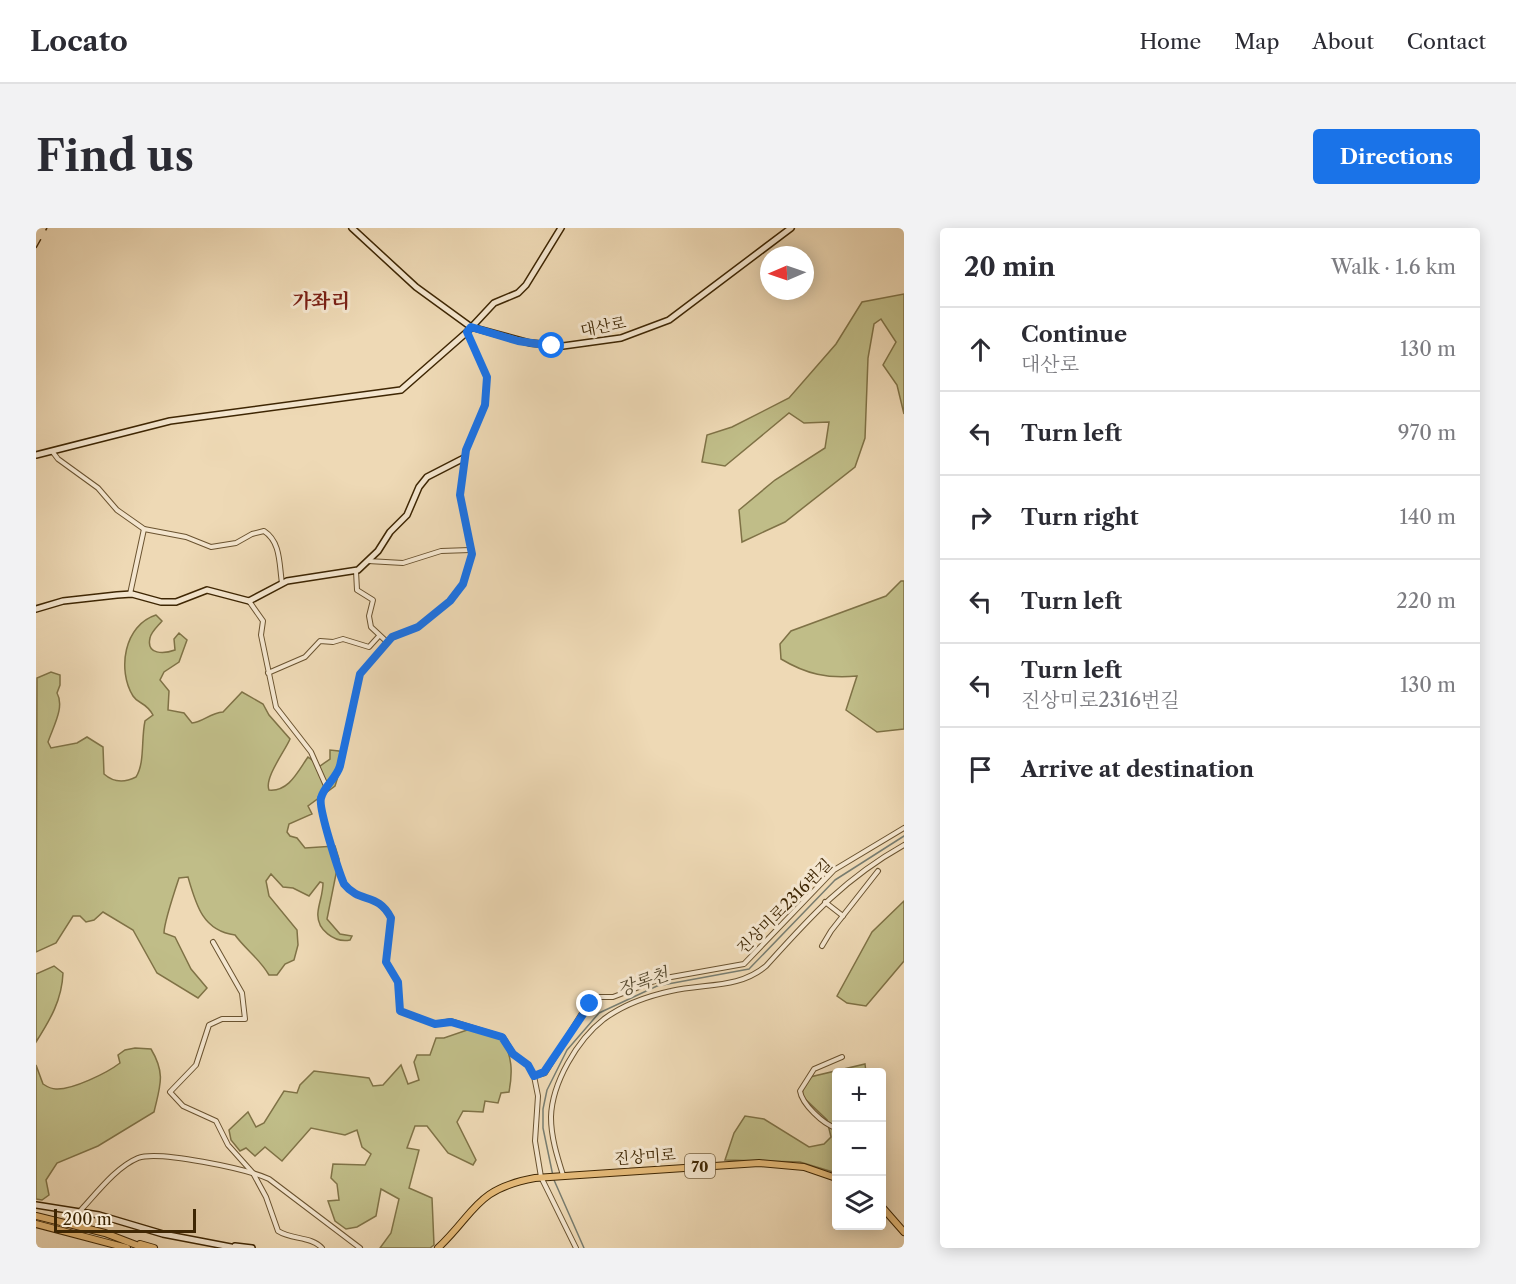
<!DOCTYPE html>
<html lang="en">
<head>
<meta charset="utf-8">
<style>
	:root { --surface:#fff; --page:#f2f2f3; --text:#2b2b33; --muted:#7c7c81; --line:#e1e1e2; --accent:#1a73e8 }
	body { margin:0; font-family:"Libre Caslon Text","Noto Serif KR",serif; background:var(--page); color:var(--text) }
	.controls { position:absolute; right:18px; bottom:18px; display:grid; overflow:hidden; border-radius:6px; box-shadow:0 3px 15px #0003 }
	.controls button { width:54px; height:54px; display:grid; place-items:center; padding:0; border:0; border-bottom:2px solid var(--line); background:var(--surface); color:var(--text); font:30px sans-serif }
	.compass { position:absolute; left:724px; top:18px; width:54px; height:54px; border-radius:50%; background:var(--surface); box-shadow:0 3px 15px #0003; rotate:268deg }
	.scale { position:absolute; left:18px; bottom:15px; width:142px; box-sizing:border-box; padding-left:6px; border:3px solid #3e2603; border-top:0; font-size:16px; line-height:21px; white-space:nowrap; color:#3e2603; -webkit-text-stroke:4px #f4e6cf; paint-order:stroke }
	.stop { position:absolute; width:18px; height:18px; margin:-14px; border:4px solid #1a73e8; border-radius:50%; background:#fff }
	.stop.end { background:#1a73e8; border-color:#fff; box-shadow:0 2px 6px #0008 }
	.list { margin:0; padding:0; list-style:none }
	h2 { display:flex; justify-content:space-between; align-items:center; height:78px; margin:0; padding:0 24px; font-size:26px }
	h2 small { font-size:20px; font-weight:400; color:var(--muted) }
	.list li { display:grid; grid-template-columns:39px 1fr auto; gap:18px; align-items:center; box-sizing:border-box; height:84px; padding:0 24px; border-top:2px solid var(--line) }
	.list b { display:block; font-size:22px; white-space:nowrap }
	.list p { margin:0; font-size:20px; white-space:nowrap; color:var(--muted) }
	.list em { font-size:20px; font-style:normal; color:var(--muted) }
	.icon { flex:none; width:33px; height:33px; fill:none; stroke:currentColor; stroke-width:2; stroke-linecap:round; stroke-linejoin:round }
	.map { position:relative; flex:none; width:868px; height:1020px; overflow:hidden; border-radius:6px }
	header { display:flex; align-items:center; gap:36px; box-sizing:border-box; height:84px; padding:0 30px; background:var(--surface); border-bottom:2px solid var(--line) }
	header strong { font-size:28px }
	nav { display:flex; gap:33px; margin-inline-start:auto; font-size:21px }
	.intro { display:flex; align-items:center; justify-content:space-between; box-sizing:border-box; height:144px; padding:0 36px }
	h1 { margin:0; font-size:42px }
	.button { padding:15px 27px; border-radius:6px; background:var(--accent); color:#fff; font-size:21px; font-weight:700 }
	main { display:flex; gap:36px; padding:0 36px }
	aside { flex:1; background:var(--surface); border-radius:6px; box-shadow:0 3px 15px #0003 }
	.map>svg:first-child { display:block }
</style>
</head>
<body>
<header>
<strong>Locato</strong>
<nav><a>Home</a><a>Map</a><a>About</a><a>Contact</a></nav>
</header>
<div class="intro"><h1>Find us</h1><a class="button">Directions</a></div>
<main>
<div class="map">
<svg width="868" height="1020" viewBox="0 0 868 1020">
	<rect width="100%" height="100%" fill="#eed9b5"/>
	<filter id="stains"><feTurbulence type="fractalNoise" baseFrequency=".00333" numOctaves="4"/><feColorMatrix values="0 0 0 0 .2 0 0 0 0 .09 0 0 0 0 .02 0 0 0 .5 -.17"/></filter>
	<radialGradient id="worn" r=".72"><stop offset=".6" stop-color="#630" stop-opacity="0"/><stop offset="1" stop-color="#630" stop-opacity=".3"/></radialGradient>
	<g fill="#c0bd88" stroke="#7f7246" stroke-width="1.5">
		<path d="M868,66v120l-7,-29 -14,-20 13,-23 -15,-23 -7,5 -6,34 -3,80 -10,29 -70,55 -43,20 -3,-32 36,-30 50,-32 4,-26 -25,1 -15,-10 -64,53 -23,-4 5,-27 25,-8 57,-29 47,-54 26,-42z"/>
		<path d="M865,353h3v148l-27,3 -31,-22 11,-34c-29,3 -51,-2 -76,-17l-1,-15 11,-13 95,-35z"/>
		<path d="M120,387l6,6c-4,5 -11,11 -12,17 -4,17 14,16 25,12l-1,-11 5,-6 8,7 -8,22 -15,10 -4,8 9,11 -1,19 16,3 8,10c11,-1 18,-10 31,-11l19,-20 21,12 6,11 21,24c-5,12 -26,39 -21,51 20,2 29,-19 39,-33l12,9 10,-7v-9l9,1 5,6 -9,29 -27,20 4,8 -23,10 -2,8 3,4 7,2 8,10 30,-2 4,13 -12,60 13,15 12,2 -2,4c-15,3 -34,-10 -32,-28 1,-10 5,-18 5,-29l-3,-1 -11,14 -16,-8 -10,-1 -12,-13 -5,7 3,15 28,34 1,15 -4,15 -9,4 -8,11h-8c-10,-17 -23,-25 -34,-40 -32,-4 -39,-30 -47,-58l-9,1c-4,12 -15,45 -15,55l11,4 16,32 16,19 -9,10 -41,-25 -24,-43 -30,-18 -9,8 -8,2 -6,-6h-7l-17,27 -20,9 1,-274 14,-6 9,3v10l-3,8c8,14 -4,34 -9,49l3,6 26,-5 10,-6 16,10 1,27c10,9 20,9 32,3 9,-14 5,-38 9,-56l8,-6c-7,-13 -15,-11 -20,-19 -16,-26 -9,-71 23,-81z"/>
		<path d="M868,673v60l-38,45 -19,-3 -10,-7 35,-64z"/>
		<path d="M18,738l9,7c-1,27 -13,47 -27,69v-68z"/>
		<path d="M434,801l32,8c10,20 11,34 7,55l-8,1 -3,10 -13,-2 -2,11 -20,-1 -6,11 19,38 -3,5 -25,-12 -21,-27h-12l-8,22 12,2 -10,38 23,10 2,47 -4,3h-50l11,-15 8,-34 -18,-10 -5,27 -19,11 -11,2 -11,-8 -7,-20 11,-1 -2,-16 -6,-6 2,-14 32,1 6,-11 -9,-7 -5,-17 -12,5 -34,-7 -29,33 -17,-14 -10,9 -9,-8 -6,3 -9,-11 -2,-10 19,-18 8,15 8,-4 20,-32 13,2 3,-8 14,-14 55,7 4,8 10,-1 18,-20 7,19 11,-4 -5,-18 3,-7h13l6,-17h8z"/>
		<path d="M99,820l16,1c15,25 9,37 3,63l-56,34 -41,17 -11,17 3,15 -7,5 -6,-1v-134l7,19c3,2 9,5 13,5 16,1 51,-16 64,-26l-2,-8 7,-5z"/>
		<path d="M829,836l1,8h-30v89l-3,11 -33,-10 -75,-2 9,-27 11,-17 19,3 45,28 15,-3 7,-7 -4,-17 -25,-24 1,-8 7,-11z"/>
	</g>
	<g fill="none" stroke-linecap="round" stroke-linejoin="round">
		<g stroke="#787d70" stroke-width="1.5">
			<path d="M517,948l-10,-48v-19l4,-19 20,-40 32,-37 58,-27 92,-17 86,-89 69,-44"/>
			<path d="M518,952l30,68"/>
		</g>
		<g stroke="#6a5330" stroke-width="6">
			<g id="street">
				<path d="M431,104l20,45 -2,28 -19,45 -6,45 12,59 -9,30 -13,17 -32,26 -26,10 -32,37 -20,92c-4,13 -16,20 -19,32 -3,10 18,73 23,86 16,20 33,8 47,34l-5,44 12,20 2,29 35,13 16,-3 52,16 11,18 14,10 6,11"/>
				<path d="M16,223l6,8 40,29 19,22 27,19 42,8 25,10 25,-4 16,-9 12,-3c17,11 15,33 18,52"/>
				<path d="M332,333l35,2 38,-12 29,-1"/>
				<path d="M320,343l1,19 16,10 -4,16 2,11 16,15"/>
				<path d="M94,366l14,-65"/>
				<path d="M213,373l14,20 -2,14 15,72 35,45 16,36"/>
				<path d="M232,445l37,-16 15,-16 13,1 10,-3 26,8 10,-11"/>
				<path d="M789,674l18,14"/>
				<path d="M177,714l29,51 3,26h-23l-13,6 -13,40 -26,27 13,14 33,15 12,24 25,28 13,24 12,34c14,9 33,5 44,17"/>
				<path d="M786,718l9,-15 47,-60"/>
				<path d="M800,900c-13,-4 -34,-24 -36,-37l14,-22 28,-12"/>
				<path d="M527,947c-6,-19 -12,-38 -12,-58 1,-34 26,-77 53,-98 19,-14 44,-23 67,-28 33,-8 68,-2 95,-25 45,-50 79,-88 138,-121"/>
				<path d="M44,983c16,-17 36,-44 58,-53 20,-8 109,11 131,21l91,69"/>
				<path d="M540,1020l-35,-71 -6,-36 3,-45 -4,-20 11,-3 47,-76h21l47,-18 84,-15 90,-94 70,-42"/>
			</g>
		</g>
		<g stroke="#3e2603" stroke-width="8">
			<g id="secondary">
				<path d="M316,0l64,59 55,40 59,16 33,3 58,-8 48,-18 122,-92"/>
				<path d="M0,227l134,-34 231,-31 66,-58 27,-29 24,-10 8,-8 35,-57"/>
				<path d="M0,381l27,-8 54,-6 15,-1 29,8h15l31,-12 42,11 38,-20 71,-11 20,-19 12,-19 17,-17 12,-28 8,-10 37,-19"/>
				<path d="M0,977l63,10 64,19 73,14"/>
				<path d="M199,1018l17,2"/>
			</g>
		</g>
		<g stroke="#3e2603" stroke-width="8">
			<g id="primary">
				<path d="M846,979l22,25"/>
				<path d="M0,988l69,17 39,15"/>
				<path d="M0,996l91,24"/>
				<path d="M104,1016l14,4"/>
				<path d="M402,1020c38,-36 37,-59 97,-70l224,-15 45,4 32,11"/>
			</g>
		</g>
		<use href="#street" stroke="#f4e6cf" stroke-width="4"/>
		<use href="#secondary" stroke="#f4e6cf" stroke-width="5"/>
		<use href="#primary" stroke="#e7bc7a" stroke-width="6"/>
		<path stroke="#3e2603" stroke-width="1.5" stroke-dasharray="10 10" stroke-linecap="butt" d="M0,20l11,-20"/>
	</g>
	<g fill="none" stroke-linecap="round" stroke-linejoin="round">
		<path stroke="#1a73e8" stroke-width="8" d="M516,118l-34,-5 -47,-14 -4,5 20,45 -2,28 -19,45 -6,45 12,59 -9,30 -13,17 -32,26 -26,10 -32,37 -20,92c-4,13 -16,20 -19,32 -3,10 18,74 23,86 16,20 34,8 47,34l-5,44 12,20 2,29 35,13 16,-2 51,15 11,17 15,11 6,11 10,-4 46,-68"/>
	</g>
	<g text-anchor="middle" dominant-baseline="central" stroke-width="6" stroke-linejoin="round" paint-order="stroke">
		<rect fill="#f4e6cf" stroke="#756040" stroke-width="1.5" x="649" y="926" width="30" height="24" rx="4.5"/>
		<g font-size="15" font-weight="bold" fill="#3e2603">
			<text x="664" y="938">70</text>
		</g>
		<g font-size="16" fill="#3e2603" stroke="#f4e6cf">
			<text transform="translate(567 98) rotate(-11)">대산로</text>
			<text transform="translate(748 678) rotate(-45)">진상미로2316번길</text>
			<text transform="translate(609 928) rotate(-4)">진상미로</text>
		</g>
		<g font-size="18" font-style="italic" fill="#564a30" stroke="#f4e6cf">
			<text transform="translate(607 754) rotate(-19)">장록천</text>
		</g>
		<g font-size="20" font-weight="bold" fill="#7a1f14" stroke="#f4e6cf">
			<text x="285" y="73">가좌리</text>
		</g>
	</g>
	<rect width="100%" height="100%" filter="url(#stains)"/>
	<rect width="100%" height="100%" fill="url(#worn)"/>
</svg>
<div class="controls">
<button>+</button>
<button>−</button>
<button><svg class="icon" aria-label="layers" viewBox="0 0 24 24"><path d="M12 4l9 5-9 5-9-5zM3 14l9 5 9-5"/></svg></button>
</div>
<svg class="compass" viewBox="-18 -18 36 36"><path d="M0-13l5 13h-10z" fill="#e53935"/><path d="M0 13l5-13h-10z" fill="#7c7c81"/></svg>
<div class="scale">200 m</div>
<div class="stop" style="left:516px;top:118px"></div>
<div class="stop end" style="left:554px;top:776px"></div>
</div>
<aside>
<h2>20 min<small>Walk · 1.6 km</small></h2>
<ul class="list">
<li><svg class="icon" aria-label="ahead" viewBox="0 0 24 24"><path d="M12 20V5M6 11l6-6 6 6"/></svg><div><b>Continue</b><p>대산로</p></div><em>130 m</em></li>
<li><svg class="icon" aria-label="left" viewBox="0 0 24 24"><path d="M17 20v-9H6M10 6l-5 5 5 5"/></svg><div><b>Turn left</b></div><em>970 m</em></li>
<li><svg class="icon" aria-label="right" viewBox="0 0 24 24"><path d="M7 20v-9h11M14 6l5 5-5 5"/></svg><div><b>Turn right</b></div><em>140 m</em></li>
<li><svg class="icon" aria-label="left" viewBox="0 0 24 24"><path d="M17 20v-9H6M10 6l-5 5 5 5"/></svg><div><b>Turn left</b></div><em>220 m</em></li>
<li><svg class="icon" aria-label="left" viewBox="0 0 24 24"><path d="M17 20v-9H6M10 6l-5 5 5 5"/></svg><div><b>Turn left</b><p>진상미로2316번길</p></div><em>130 m</em></li>
<li><svg class="icon" aria-label="arrive" viewBox="0 0 24 24"><path d="M6 21V4h12l-3 4 3 4H6"/></svg><div><b>Arrive at destination</b></div></li>
</ul>
</aside>
</main>
</body>
</html>
